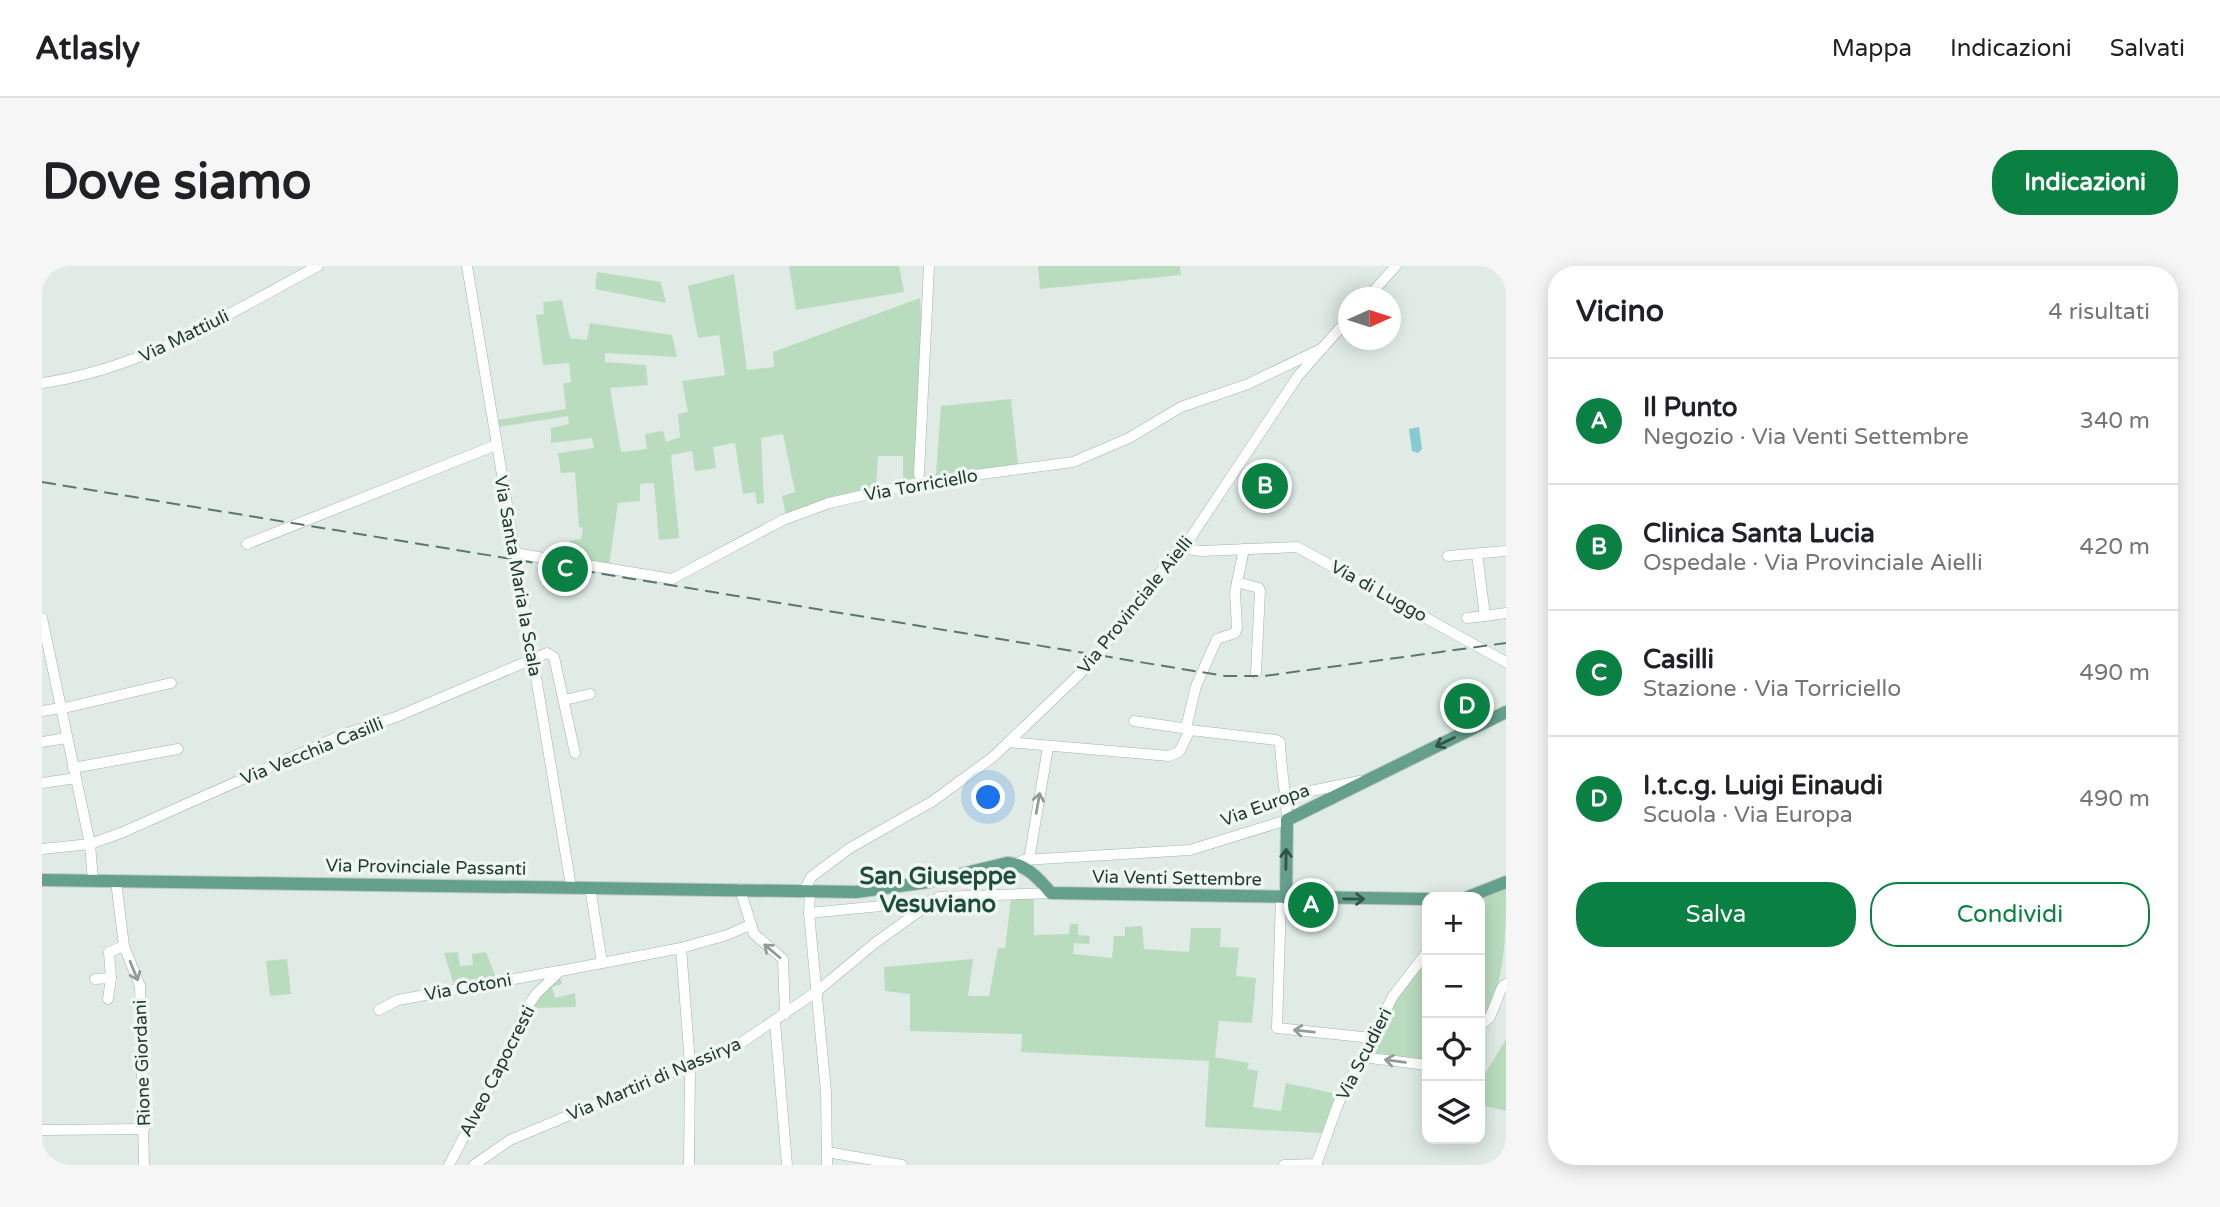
<!DOCTYPE html>
<html lang="it">
<head>
<meta charset="utf-8">
<style>
	:root { --surface:#fff; --page:#f6f6f6; --text:#202124; --muted:#757577; --line:#e0e0e0; --accent:#0b8043 }
	body { margin:0; font-family:"Varela Round",sans-serif; background:var(--page); color:var(--text) }
	.controls { position:absolute; right:21px; bottom:21px; display:grid; overflow:hidden; border-radius:14px; box-shadow:0 4px 18px #0003 }
	.controls button { width:63px; height:63px; display:grid; place-items:center; padding:0; border:0; border-bottom:2px solid var(--line); background:var(--surface); color:var(--text); font:35px sans-serif }
	.compass { position:absolute; left:1296px; top:21px; width:63px; height:63px; border-radius:50%; background:var(--surface); box-shadow:0 4px 18px #0003; rotate:87deg }
	.you { position:absolute; left:947px; top:532px; width:24px; height:24px; margin:-18px; border:5px solid #fff; border-radius:50%; background:#1a73e8; box-shadow:0 0 0 10px #1a73e833 }
	.badge { display:grid; place-items:center; width:46px; height:46px; border-radius:50%; background:var(--accent); color:#fff; font-size:23px; font-weight:700 }
	.pin { position:absolute; translate:-50% -50%; border:4px solid #fff; box-shadow:0 2px 7px #0006 }
	.list { margin:0; padding:0; list-style:none }
	h2 { display:flex; justify-content:space-between; align-items:center; height:91px; margin:0; padding:0 28px; font-size:30px }
	h2 small { font-size:23px; font-weight:400; color:var(--muted) }
	.list li { display:grid; grid-template-columns:46px 1fr auto; gap:21px; align-items:center; box-sizing:border-box; height:126px; padding:0 28px; border-top:2px solid var(--line) }
	.list b { display:block; font-size:26px; white-space:nowrap }
	.list p { margin:0; font-size:23px; white-space:nowrap; color:var(--muted) }
	.list em { font-size:23px; font-style:normal; color:var(--muted) }
	.actions { display:flex; gap:14px; padding:21px 28px }
	.actions a { flex:1; padding:16px 0; border:2px solid var(--accent); border-radius:28px; text-align:center; font-size:24px; color:var(--accent) }
	.actions .main { background:var(--accent); color:#fff }
	.icon { flex:none; width:38px; height:38px; fill:none; stroke:currentColor; stroke-width:2; stroke-linecap:round; stroke-linejoin:round }
	.map { position:relative; flex:none; width:1464px; height:899px; overflow:hidden; border-radius:28px }
	header { display:flex; align-items:center; gap:42px; box-sizing:border-box; height:98px; padding:0 35px; background:var(--surface); border-bottom:2px solid var(--line) }
	header strong { font-size:33px }
	nav { display:flex; gap:38px; margin-inline-start:auto; font-size:24px }
	.intro { display:flex; align-items:center; justify-content:space-between; box-sizing:border-box; height:168px; padding:0 42px }
	h1 { margin:0; font-size:49px }
	.button { padding:18px 32px; border-radius:28px; background:var(--accent); color:#fff; font-size:24px; font-weight:700 }
	main { display:flex; gap:42px; padding:0 42px }
	aside { flex:1; background:var(--surface); border-radius:28px; box-shadow:0 4px 18px #0003 }
	.map>svg:first-child { display:block }
</style>
</head>
<body>
<header>
<strong>Atlasly</strong>
<nav><a>Mappa</a><a>Indicazioni</a><a>Salvati</a></nav>
</header>
<div class="intro"><h1>Dove siamo</h1><a class="button">Indicazioni</a></div>
<main>
<div class="map">
<svg width="1464" height="899" viewBox="0 0 1464 899">
	<rect width="100%" height="100%" fill="#e0ebe5"/>
	<g fill="#b9dcbf">
		<path d="M747,0h110l5,26 -108,18z"/>
		<path d="M996,0h142l1,9 -141,14z"/>
		<path d="M555,6l64,10 5,21 -71,-14z"/>
		<path d="M692,8l13,96 27,-3 -1,-15 147,-54 2,36 -8,145 -11,2v-25h-25l-2,32 -90,28 -4,-20 13,-4 -12,-58 -22,4 3,65 -7,1 -2,-12 -12,2 -8,-51 -22,4 3,21 -21,3 -3,-20 -21,4 8,83 -20,2 -5,-57 -14,1v17l-22,2 -9,63 -38,-6 -2,-19 12,-2 2,-11 -4,-1 -4,-55 -14,1 -3,-20 36,-5 -2,-10 -41,5v-15l18,-4 -1,-8 -70,11 -1,-7 69,-11 -3,-25 8,-2 -2,-19 -26,2 -7,-50 8,-1 -1,-12 19,-2 8,38 17,2 3,-17 82,12 5,22 -72,-4v9l41,3 2,20 -38,3 11,64 26,-3 -2,-15 18,-3 3,11 14,-5 -2,-23 10,-2 -6,-31 43,-6 -6,-40 -21,3 -10,-52z"/>
		<path d="M969,133l7,65 -82,11 5,-69z"/>
		<path d="M1464,619c0,44 0,106 -26,138v-126z"/>
		<path d="M969,633h23v36l35,-1 1,-10h8v11l12,1 -1,8 -15,-1 -1,11 39,4 2,-22h11v-9l17,-1 2,23 45,3 2,-24h30l-1,19 19,1 -3,28 20,2 -4,45 -33,-2 -4,36 34,6 -2,6 11,2 -5,36 28,4 5,-28 51,11 -14,39 -118,-6 4,-66 -188,-9 1,-18 -112,-3v-37l-25,-3 -1,-24 89,-8 -5,37h21l9,-48h7z"/>
		<path d="M416,686l2,14 13,-1 -1,-11 14,-2 10,25 -42,8 -10,-32z"/>
		<path d="M1385,690v107l-61,-8 30,-58z"/>
		<path d="M245,693l4,35 -21,2 -4,-35z"/>
		<path d="M518,711l2,7 -10,3 3,11 20,-5 1,14 -46,1 9,-13z"/>
		<path d="M1464,773v72l-26,-6v-23z"/>
	</g>
	<path fill="#87cbd0" d="M1377,161l3,22 -4,4 -6,-2 -3,-22z"/>
	<g fill="none" stroke-linecap="round" stroke-linejoin="round">
		<g stroke="#a3b3ac" stroke-width="11">
			<g id="minor">
				<path d="M425,0l104,620"/>
				<path d="M1325,32l29,-32"/>
				<path d="M0,117c104,-15 185,-69 276,-117"/>
				<path d="M877,208l10,-208"/>
				<path d="M1145,277l6,7 9,1 95,-4 209,115"/>
				<path d="M205,278l249,-99"/>
				<path d="M472,287l158,26 111,-59 46,-17 93,-21 151,-20 56,-24 52,-31 67,-23 75,-36"/>
				<path d="M1435,288l8,62 21,-3"/>
				<path d="M1406,290l58,-5"/>
				<path d="M1195,316l22,6 1,3 -4,82"/>
				<path d="M0,352l48,226 3,37"/>
				<path d="M1425,352l18,-2"/>
				<path d="M523,434l25,-6"/>
				<path d="M18,443l111,-26"/>
				<path d="M0,445l18,-3"/>
				<path d="M1092,455l55,8"/>
				<path d="M1144,462l10,-42 21,-47 18,-6 2,-5 -2,-36 9,-43"/>
				<path d="M0,476l24,-4"/>
				<path d="M966,476l161,14 10,-4 11,-22 86,10 4,2c1,27 6,52 7,78l-97,30 -167,10 -6,4"/>
				<path d="M31,502l105,-19"/>
				<path d="M0,517l34,-5"/>
				<path d="M1244,530l74,-15"/>
				<path d="M0,583l48,-5 31,-11 221,-98 54,-18 151,-64 7,4 21,96"/>
				<path d="M987,594l19,-113"/>
				<path d="M74,615l8,65 16,40 4,179"/>
				<path d="M548,621l12,76"/>
				<path d="M698,623l14,45 29,25 2,55"/>
				<path d="M762,625l7,-14 39,-29 83,-47 60,-44 98,-94 88,-115 8,-5 111,-167 51,-58"/>
				<path d="M768,625l-1,22 17,179 1,73"/>
				<path d="M1239,632l-4,130 95,10"/>
				<path d="M767,647l123,-12"/>
				<path d="M639,682l9,116 -1,101"/>
				<path d="M53,713l16,-1 -2,-26 15,-6"/>
				<path d="M66,733l3,-21"/>
				<path d="M337,744l19,-10 160,-29"/>
				<path d="M733,756l12,143"/>
				<path d="M1438,760l10,-9 12,-30 4,-3"/>
				<path d="M1320,791l65,8"/>
				<path d="M0,864l102,-1"/>
				<path d="M785,886l75,13"/>
				<path d="M407,899l60,-114 17,-42 10,-15 24,-23 121,-23 46,-13 23,-10"/>
				<path d="M432,899l36,-25 228,-95 78,-53 59,-49 64,-46 112,-4"/>
				<path d="M1242,899l33,-1"/>
				<path d="M1274,899l22,-61 55,-108 34,-44"/>
			</g>
		</g>
		<g stroke="#c1c8c6" stroke-width="14">
			<g id="major">
				<path d="M0,614l814,12 72,-10 79,-19c19,1 32,16 44,30l376,6"/>
				<path d="M1426,631l38,-15"/>
				<path d="M1244,632l1,-78 219,-108"/>
			</g>
		</g>
		<use href="#minor" stroke="#fff" stroke-width="10"/>
		<use href="#major" stroke="#64a08b" stroke-width="12"/>
		<path stroke="#5b776d" stroke-width="2" stroke-dasharray="14 7" stroke-linecap="butt" d="M0,216l1183,194h39l242,-33"/>
	</g>
	<defs><path id="oneway-shaft" d="M-6 0H5M1.5-3L5.5 0L1.5 3" fill="none" stroke-width="1.6" stroke-linecap="round" stroke-linejoin="round" transform="scale(1.75)"/></defs>
	<g stroke="#325448">
		<use href="#oneway-shaft" transform="translate(1403 476) rotate(154)"/>
		<use href="#oneway-shaft" transform="translate(1244 593) rotate(-89)"/>
		<use href="#oneway-shaft" transform="translate(1312 633) rotate(1)"/>
	</g>
	<g stroke="#909d98">
		<use href="#oneway-shaft" transform="translate(996 537) rotate(-80)"/>
		<use href="#oneway-shaft" transform="translate(730 685) rotate(-140)"/>
		<use href="#oneway-shaft" transform="translate(92 705) rotate(68)"/>
		<use href="#oneway-shaft" transform="translate(1262 765) rotate(-174)"/>
		<use href="#oneway-shaft" transform="translate(1353 795) rotate(-173)"/>
	</g>
	<g text-anchor="middle" dominant-baseline="central" stroke-width="7" stroke-linejoin="round" paint-order="stroke">
		<g font-size="18" fill="#213b32" stroke="#f0f7f3">
			<text transform="translate(142 70) rotate(-26)">Via Mattiuli</text>
			<text transform="translate(879 219) rotate(-10)">Via Torriciello</text>
			<text transform="translate(476 310) rotate(80)">Via Santa Maria la Scala</text>
			<text transform="translate(1337 325) rotate(29)">Via di Luggo</text>
			<text transform="translate(1093 339) rotate(-51)">Via Provinciale Aielli</text>
			<text transform="translate(270 485) rotate(-22)">Via Vecchia Casilli</text>
			<text transform="translate(1223 539) rotate(-20)">Via Europa</text>
			<text transform="translate(384 601) rotate(1)">Via Provinciale Passanti</text>
			<text transform="translate(1135 612) rotate(1)">Via Venti Settembre</text>
			<text transform="translate(426 721) rotate(-10)">Via Cotoni</text>
			<text transform="translate(1322 788) rotate(-63)">Via Scudieri</text>
			<text transform="translate(100 797) rotate(-92)">Rione Giordani</text>
			<text transform="translate(455 805) rotate(-63)">Alveo Capocresti</text>
			<text transform="translate(612 813) rotate(-23)">Via Martiri di Nassirya</text>
		</g>
		<g font-size="24" font-weight="bold" fill="#1d4d3d" stroke="#f0f7f3">
			<text x="896" y="610">San Giuseppe<tspan x="896" dy="28">Vesuviano</tspan></text>
		</g>
	</g>
</svg>
<div class="controls">
<button>+</button>
<button>−</button>
<button><svg class="icon" aria-label="locate" viewBox="0 0 24 24"><circle cx="12" cy="12" r="6"/><path d="M12 2v4M12 18v4M2 12h4M18 12h4"/></svg></button>
<button><svg class="icon" aria-label="layers" viewBox="0 0 24 24"><path d="M12 4l9 5-9 5-9-5zM3 14l9 5 9-5"/></svg></button>
</div>
<svg class="compass" viewBox="-18 -18 36 36"><path d="M0-13l5 13h-10z" fill="#e53935"/><path d="M0 13l5-13h-10z" fill="#757577"/></svg>
<div class="you"></div>
<div class="pin badge" style="left:1269px;top:639px">A</div>
<div class="pin badge" style="left:1223px;top:220px">B</div>
<div class="pin badge" style="left:523px;top:303px">C</div>
<div class="pin badge" style="left:1425px;top:440px">D</div>
</div>
<aside>
<h2>Vicino<small>4 risultati</small></h2>
<ul class="list">
<li><span class="badge">A</span><div><b>Il Punto</b><p>Negozio · Via Venti Settembre</p></div><em>340 m</em></li>
<li><span class="badge">B</span><div><b>Clinica Santa Lucia</b><p>Ospedale · Via Provinciale Aielli</p></div><em>420 m</em></li>
<li><span class="badge">C</span><div><b>Casilli</b><p>Stazione · Via Torriciello</p></div><em>490 m</em></li>
<li><span class="badge">D</span><div><b>I.t.c.g. Luigi Einaudi</b><p>Scuola · Via Europa</p></div><em>490 m</em></li>
</ul>
<div class="actions"><a class="main">Salva</a><a>Condividi</a></div>
</aside>
</main>
</body>
</html>
